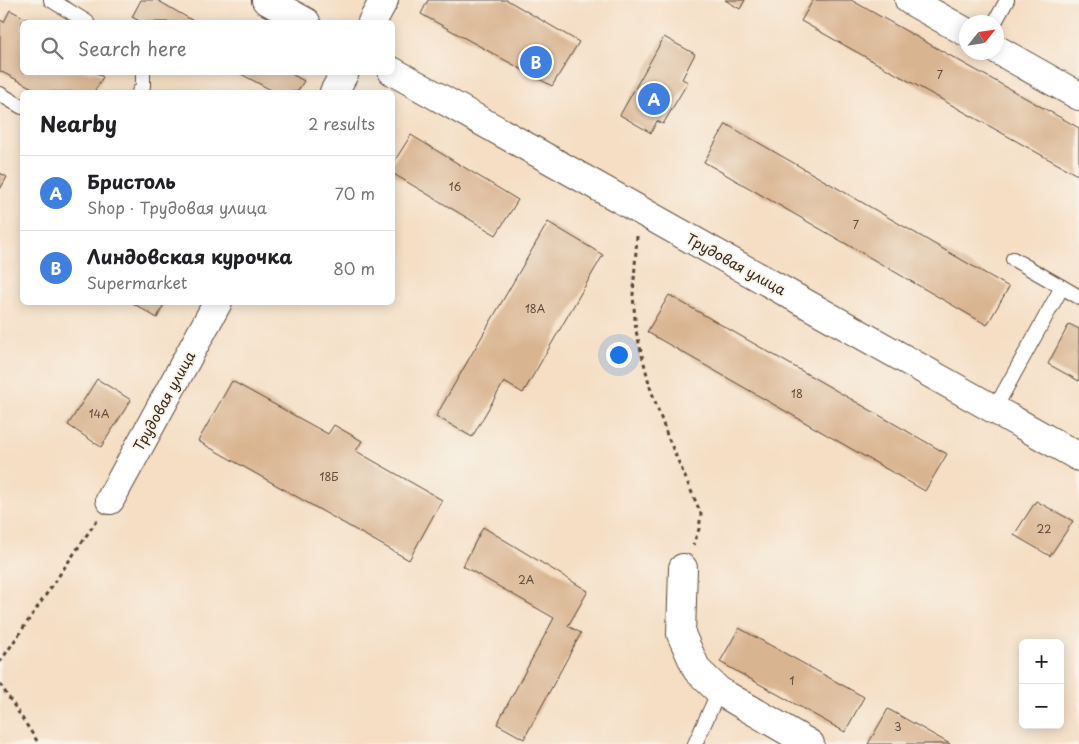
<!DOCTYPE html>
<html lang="en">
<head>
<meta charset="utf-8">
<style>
	:root { --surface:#fff; --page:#f6f6f6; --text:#202124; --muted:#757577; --line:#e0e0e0; --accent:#ea580c }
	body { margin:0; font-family:"Playpen Sans",sans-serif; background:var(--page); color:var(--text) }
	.controls { position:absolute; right:15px; bottom:15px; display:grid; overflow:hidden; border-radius:8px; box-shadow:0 2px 12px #0003 }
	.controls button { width:45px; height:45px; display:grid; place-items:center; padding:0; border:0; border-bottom:1px solid var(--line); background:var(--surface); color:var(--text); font:25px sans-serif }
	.compass { position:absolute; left:959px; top:15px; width:45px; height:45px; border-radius:50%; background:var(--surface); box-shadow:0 2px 12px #0003; rotate:60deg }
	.you { position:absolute; left:618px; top:354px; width:18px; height:18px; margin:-12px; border:4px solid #fff; border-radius:50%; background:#1a73e8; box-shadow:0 0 0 8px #1a73e833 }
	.badge { display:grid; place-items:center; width:32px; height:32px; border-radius:50%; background:var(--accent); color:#fff; font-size:16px; font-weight:700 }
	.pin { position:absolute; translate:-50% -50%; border:2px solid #fff; box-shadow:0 1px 5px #0006 }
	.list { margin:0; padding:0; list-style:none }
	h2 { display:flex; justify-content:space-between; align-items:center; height:65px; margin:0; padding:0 20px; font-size:21px }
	h2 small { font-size:16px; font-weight:400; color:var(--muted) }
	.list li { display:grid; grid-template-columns:32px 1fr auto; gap:15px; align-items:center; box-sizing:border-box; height:75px; padding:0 20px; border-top:1px solid var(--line) }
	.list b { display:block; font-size:19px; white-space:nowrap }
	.list p { margin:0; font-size:16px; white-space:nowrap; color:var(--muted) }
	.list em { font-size:16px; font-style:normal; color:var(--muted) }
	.icon { flex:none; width:28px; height:28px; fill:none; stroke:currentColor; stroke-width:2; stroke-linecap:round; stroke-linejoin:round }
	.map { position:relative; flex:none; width:1079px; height:744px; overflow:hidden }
	.search { position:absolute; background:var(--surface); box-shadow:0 2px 12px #0003; left:20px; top:20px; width:375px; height:55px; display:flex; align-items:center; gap:12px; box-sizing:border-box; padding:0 18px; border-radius:8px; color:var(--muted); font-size:19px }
	.panel { position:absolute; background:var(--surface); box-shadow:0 2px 12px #0003; left:20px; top:90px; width:375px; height:215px; border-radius:8px }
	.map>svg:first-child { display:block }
</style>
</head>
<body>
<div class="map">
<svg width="1079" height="744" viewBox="0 0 1079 744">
	<rect width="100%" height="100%" fill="#f7f3e8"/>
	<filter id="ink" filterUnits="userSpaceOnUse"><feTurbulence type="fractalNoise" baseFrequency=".02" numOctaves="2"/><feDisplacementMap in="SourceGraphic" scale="10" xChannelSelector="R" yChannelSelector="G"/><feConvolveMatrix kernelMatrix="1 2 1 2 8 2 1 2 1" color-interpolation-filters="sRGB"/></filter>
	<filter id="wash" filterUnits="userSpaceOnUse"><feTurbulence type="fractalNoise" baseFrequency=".0096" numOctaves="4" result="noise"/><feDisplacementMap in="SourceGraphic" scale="20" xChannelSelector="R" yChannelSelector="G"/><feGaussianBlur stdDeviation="1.12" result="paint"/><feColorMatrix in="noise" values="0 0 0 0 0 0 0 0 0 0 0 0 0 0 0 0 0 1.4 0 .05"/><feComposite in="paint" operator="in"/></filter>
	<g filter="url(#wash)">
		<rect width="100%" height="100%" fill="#f5dec4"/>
		<g id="blocks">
			<g fill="#d9b490">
				<path d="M141,0h16l38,22h-54l-9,-5z"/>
				<path d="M428,0h79l72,42 -27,44 -131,-72z"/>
				<path d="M725,0h20l-5,9z"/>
				<path d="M813,0h38l228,128v48l-278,-155z"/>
				<path d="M10,10l23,12h-11v50h73l8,5 -9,15h-54l-40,-21v-51l4,2z"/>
				<path d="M664,37l31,17 -13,25 6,3 -25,42 -6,-3 -6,12 -31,-18z"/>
				<path d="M237,72h51l16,9 -7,11h-22z"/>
				<path d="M726,124l283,163 -22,38 -283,-163z"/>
				<path d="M411,135l107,65 -22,35 -104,-62v-8z"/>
				<path d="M0,173l7,4 -7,12z"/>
				<path d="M548,222l55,33 -80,138 -19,-11 -32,55 -36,-21z"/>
				<path d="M669,295l278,159 -22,37 -278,-159z"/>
				<path d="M131,302h34l-8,16z"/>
				<path d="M1069,324l10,5v52l-31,-17z"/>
				<path d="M97,379l34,21 -30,47 -33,-22z"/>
				<path d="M232,381l96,53 6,-9 28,16 -6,10 86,49 -33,60 -211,-119z"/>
				<path d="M1036,501l37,20 -23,35 -36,-21z"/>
				<path d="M483,527l105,64 -20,35 13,7 -57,106 -27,-15 57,-106 -91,-52z"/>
				<path d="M739,628l125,69 -19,35 -125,-70z"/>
				<path d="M888,709l62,35h-82z"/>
			</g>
		</g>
	</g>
	<g filter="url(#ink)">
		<use href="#blocks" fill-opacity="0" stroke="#574537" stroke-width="1"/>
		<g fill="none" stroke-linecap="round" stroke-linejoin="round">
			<g stroke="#574537" stroke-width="16">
				<g id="service">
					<path d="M51,0l36,22"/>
					<path d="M995,22l12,-22"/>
					<path d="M139,92l4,-6v-14"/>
					<path d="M0,94l22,13"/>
					<path d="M1013,259l49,28"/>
					<path d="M994,410l68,-123 17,10"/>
					<path d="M695,744l24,-53"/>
				</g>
			</g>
			<g stroke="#574537" stroke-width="30">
				<g id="minor">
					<path d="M266,0l40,22"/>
					<path d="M909,0l57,32"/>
					<path d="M372,22l12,-22"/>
					<path d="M996,49l83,47"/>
					<path d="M392,71l687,386"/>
					<path d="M334,92l11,-20"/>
					<path d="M110,500l108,-198"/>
					<path d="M683,568l-2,66 16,36 22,21 91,53"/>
				</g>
			</g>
			<g stroke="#574537" stroke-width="3" stroke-dasharray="4 4" stroke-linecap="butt">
				<path d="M637,236l-4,59 3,36 14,56 17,48 34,79 -2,15 -6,16"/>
				<path d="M0,662l97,-142"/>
				<path d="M0,684l39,60"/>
			</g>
			<use href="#service" stroke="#fff" stroke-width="14"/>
			<use href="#minor" stroke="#fff" stroke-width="28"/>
		</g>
	</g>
	<g text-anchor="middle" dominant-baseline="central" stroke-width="4" stroke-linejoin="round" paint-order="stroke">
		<g font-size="11" fill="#624c3a">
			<text x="940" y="74">7</text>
			<text x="455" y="186">16</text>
			<text x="856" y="224">7</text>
			<text x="535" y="308">18А</text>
			<text x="797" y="393">18</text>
			<text x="99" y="413">14А</text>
			<text x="329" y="476">18Б</text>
			<text x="1044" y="528">22</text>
			<text x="526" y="579">2А</text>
			<text x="792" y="680">1</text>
			<text x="898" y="726">3</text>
		</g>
		<g font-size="14" fill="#3b2a1e" stroke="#f7f3e8">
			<text transform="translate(736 264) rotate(29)">Трудовая улица</text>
			<text transform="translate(164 401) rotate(-61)">Трудовая улица</text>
		</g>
	</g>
</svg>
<div class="controls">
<button>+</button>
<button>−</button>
</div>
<svg class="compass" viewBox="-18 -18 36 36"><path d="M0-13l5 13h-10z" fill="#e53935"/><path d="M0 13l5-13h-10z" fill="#757577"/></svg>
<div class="you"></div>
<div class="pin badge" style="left:654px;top:99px;background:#3f7fe0">A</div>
<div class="pin badge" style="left:536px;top:62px;background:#3f7fe0">B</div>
<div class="search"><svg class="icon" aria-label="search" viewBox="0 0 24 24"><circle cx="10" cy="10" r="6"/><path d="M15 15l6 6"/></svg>Search here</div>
<section class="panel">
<h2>Nearby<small>2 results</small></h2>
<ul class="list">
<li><span class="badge" style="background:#3f7fe0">A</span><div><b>Бристоль</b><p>Shop · Трудовая улица</p></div><em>70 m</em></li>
<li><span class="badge" style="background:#3f7fe0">B</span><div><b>Линдовская курочка</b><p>Supermarket</p></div><em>80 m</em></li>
</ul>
</section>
</div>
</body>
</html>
